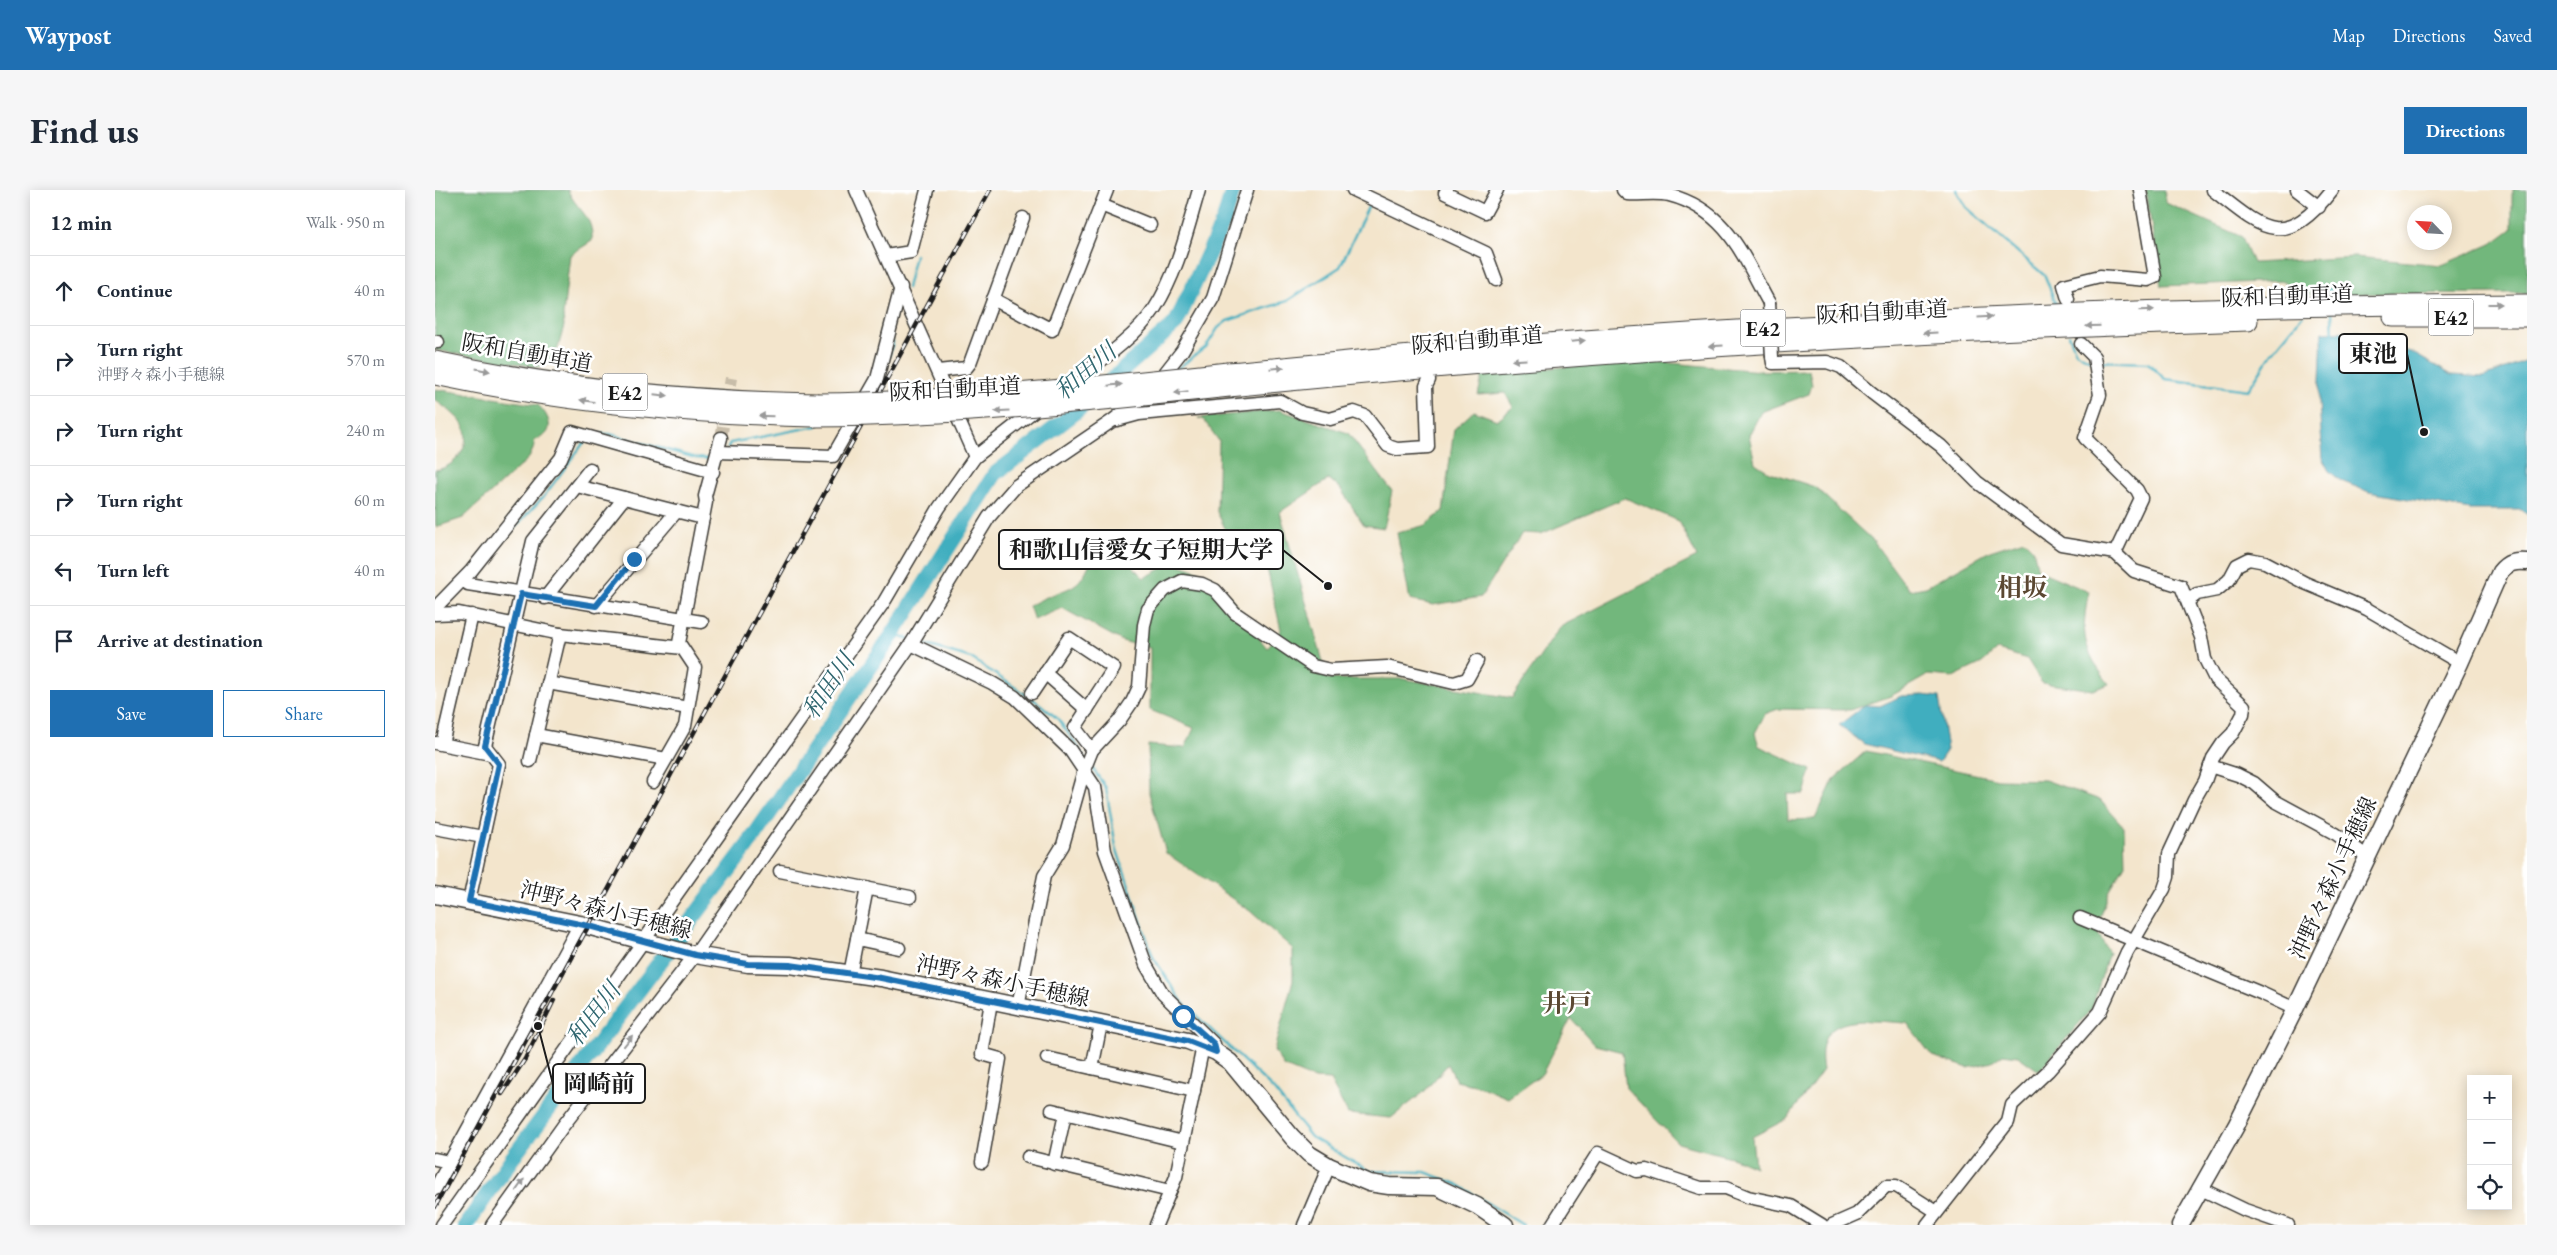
<!DOCTYPE html>
<html lang="en">
<head>
<meta charset="utf-8">
<style>
	:root { --surface:#fff; --page:#f6f6f7; --text:#1f2937; --muted:#747a83; --line:#e0e1e3; --accent:#1f6fb2 }
	body { margin:0; font-family:"EB Garamond","Noto Serif JP",serif; background:var(--page); color:var(--text) }
	.controls { position:absolute; right:15px; bottom:15px; display:grid; overflow:hidden; border-radius:0px; box-shadow:0 2px 12px #0003 }
	.controls button { width:45px; height:45px; display:grid; place-items:center; padding:0; border:0; border-bottom:1px solid var(--line); background:var(--surface); color:var(--text); font:25px sans-serif }
	.compass { position:absolute; left:1972px; top:15px; width:45px; height:45px; border-radius:50%; background:var(--surface); box-shadow:0 2px 12px #0003; rotate:295deg }
	.stop { position:absolute; width:15px; height:15px; margin:-11px; border:4px solid #1f6fb2; border-radius:50%; background:#fff }
	.stop.end { background:#1f6fb2; border-color:#fff; box-shadow:0 1px 5px #0008 }
	.list { margin:0; padding:0; list-style:none }
	h2 { display:flex; justify-content:space-between; align-items:center; height:65px; margin:0; padding:0 20px; font-size:21px }
	h2 small { font-size:16px; font-weight:400; color:var(--muted) }
	.list li { display:grid; grid-template-columns:32px 1fr auto; gap:15px; align-items:center; box-sizing:border-box; height:70px; padding:0 20px; border-top:1px solid var(--line) }
	.list b { display:block; font-size:19px; white-space:nowrap }
	.list p { margin:0; font-size:16px; white-space:nowrap; color:var(--muted) }
	.list em { font-size:16px; font-style:normal; color:var(--muted) }
	.actions { display:flex; gap:10px; padding:15px 20px }
	.actions a { flex:1; padding:11px 0; border:1px solid var(--accent); border-radius:0px; text-align:center; font-size:18px; color:var(--accent) }
	.actions .main { background:var(--accent); color:#fff }
	.icon { flex:none; width:28px; height:28px; fill:none; stroke:currentColor; stroke-width:2; stroke-linecap:round; stroke-linejoin:round }
	.map { position:relative; flex:none; width:2092px; height:1035px; overflow:hidden; border-radius:0px }
	header { display:flex; align-items:center; gap:30px; box-sizing:border-box; height:70px; padding:0 25px; background:var(--accent); color:#fff }
	header strong { font-size:24px }
	nav { display:flex; gap:28px; margin-inline-start:auto; font-size:18px }
	.intro { display:flex; align-items:center; justify-content:space-between; box-sizing:border-box; height:120px; padding:0 30px }
	h1 { margin:0; font-size:35px }
	.button { padding:12px 22px; border-radius:0px; background:var(--accent); color:#fff; font-size:18px; font-weight:700 }
	main { display:flex; gap:30px; padding:0 30px }
	aside { flex:1; background:var(--surface); border-radius:0px; box-shadow:0 2px 12px #0003 }
	.map>svg:first-child { display:block }
</style>
</head>
<body>
<header>
<strong>Waypost</strong>
<nav><a>Map</a><a>Directions</a><a>Saved</a></nav>
</header>
<div class="intro"><h1>Find us</h1><a class="button">Directions</a></div>
<main>
<aside>
<h2>12 min<small>Walk · 950 m</small></h2>
<ul class="list">
<li><svg class="icon" aria-label="ahead" viewBox="0 0 24 24"><path d="M12 20V5M6 11l6-6 6 6"/></svg><div><b>Continue</b></div><em>40 m</em></li>
<li><svg class="icon" aria-label="right" viewBox="0 0 24 24"><path d="M7 20v-9h11M14 6l5 5-5 5"/></svg><div><b>Turn right</b><p>沖野々森小手穂線</p></div><em>570 m</em></li>
<li><svg class="icon" aria-label="right" viewBox="0 0 24 24"><path d="M7 20v-9h11M14 6l5 5-5 5"/></svg><div><b>Turn right</b></div><em>240 m</em></li>
<li><svg class="icon" aria-label="right" viewBox="0 0 24 24"><path d="M7 20v-9h11M14 6l5 5-5 5"/></svg><div><b>Turn right</b></div><em>60 m</em></li>
<li><svg class="icon" aria-label="left" viewBox="0 0 24 24"><path d="M17 20v-9H6M10 6l-5 5 5 5"/></svg><div><b>Turn left</b></div><em>40 m</em></li>
<li><svg class="icon" aria-label="arrive" viewBox="0 0 24 24"><path d="M6 21V4h12l-3 4 3 4H6"/></svg><div><b>Arrive at destination</b></div></li>
</ul>
<div class="actions"><a class="main">Save</a><a>Share</a></div>
</aside>
<div class="map">
<svg width="2092" height="1035" viewBox="0 0 2092 1035">
	<rect width="100%" height="100%" fill="#fff"/>
	<filter id="ink" filterUnits="userSpaceOnUse"><feTurbulence type="fractalNoise" baseFrequency=".02" numOctaves="2"/><feDisplacementMap in="SourceGraphic" scale="10" xChannelSelector="R" yChannelSelector="G"/><feConvolveMatrix kernelMatrix="1 2 1 2 8 2 1 2 1" color-interpolation-filters="sRGB"/></filter>
	<filter id="wash" filterUnits="userSpaceOnUse"><feTurbulence type="fractalNoise" baseFrequency=".0096" numOctaves="4" result="noise"/><feDisplacementMap in="SourceGraphic" scale="20" xChannelSelector="R" yChannelSelector="G"/><feGaussianBlur stdDeviation="1.12" result="paint"/><feColorMatrix in="noise" values="0 0 0 0 0 0 0 0 0 0 0 0 0 0 0 0 0 1.4 0 .05"/><feComposite in="paint" operator="in"/></filter>
	<g filter="url(#wash)">
		<rect width="100%" height="100%" fill="#f3e5cc"/>
		<g fill="#72b77c" stroke="#476a4c">
			<path d="M0,0h133c8,20 26,25 24,51l-22,14 -7,60 1,11 -6,22 -9,16 -12,3 -102,-17z"/>
			<path d="M1711,0h19l1,13 76,34 11,26 102,-6 87,8 51,-22 19,-14v-39h15v103l-233,1 -10,-13 -123,5z"/>
			<path d="M1212,171l114,10 48,-1 3,15 -3,9 -48,18 -12,23 6,28 14,9 46,15 58,54 36,49 17,-3 64,-36 34,-11 9,9 5,21 51,22c-9,41 -6,58 20,92l-16,6 -51,-7 -15,-24 -30,-9 -15,13 -29,14 -25,-2 -37,21 -41,14 -72,-1 -13,5 -10,19 4,13 52,24 -7,24h-17l1,26 27,-1 19,-40 32,-28 132,28 47,1 55,20 24,27 1,38 -16,27 -13,38 13,23 -17,55 -53,63 -21,-15 -15,-2 -11,8 -24,6 -36,-12 -25,-33c-42,-2 -94,-13 -84,47l-36,49 -35,18 3,30 -21,-9 -56,-15 -52,-55 -4,-36 -27,-7 -24,-27 -29,56 -34,24 -29,-12 -23,-5 -8,-17 -24,28 -33,26 -43,-4 -18,-34 -16,-1 -31,-13 -9,-16 19,-70v-31l-43,-38 -84,-58 -17,-60 -1,-48 37,3 9,-20 -44,-18v-62l-28,-7 -60,-33 -28,12 -5,-14c41,-24 50,-7 67,-60l12,-4 36,36 28,-15c58,13 62,45 95,85l14,-18 -20,-88 -3,-5 -31,-5 -10,-20 2,-71 -16,-22 -5,-1 81,-8 69,23 44,58 -8,37 -20,-3 -24,-37 -11,-9 -49,33 48,167h76l108,19 48,-71 137,-70 -18,-36 -54,-23 -84,36 -19,-1 -41,64 -48,8 -23,-5 -13,-67 29,-8 17,-14 11,-82 20,-18 23,9 16,-13 -8,-14 -27,2 5,-22z"/>
			<path d="M0,199l103,16c7,6 17,21 7,30 -3,2 -7,4 -11,6l1,4 -6,13 -66,60 -27,9 -1,-57c19,-2 37,-23 29,-43 -4,-10 -20,-20 -29,-27z"/>
		</g>
		<g fill="#41aebf" stroke="#2e656e">
			<path d="M1924,141l17,13 35,8 41,23 32,2 43,-16v154l-5,-5h-52l-101,-18 -28,-11 -12,-10 -6,-11 -4,-57 3,-71z"/>
			<path d="M1488,505l16,2 8,53 -8,12 -75,-18 -25,-19 26,-20 15,1 21,-10z"/>
		</g>
		<g fill="none" stroke-linecap="round" stroke-linejoin="round">
			<g stroke="#41aebf" stroke-width="2.5">
				<path d="M1521,0l10,17 79,69 12,31"/>
				<path d="M472,98l8,-33"/>
				<path d="M1881,109l4,-5 10,-5 1,11"/>
				<path d="M1897,123l1,22"/>
				<path d="M1634,145l7,17 14,8"/>
				<path d="M454,166l4,-14"/>
				<path d="M1663,171l50,2 17,16 83,11 24,-37 31,-38"/>
				<path d="M742,179l29,-22 12,-19 9,-7 60,-20 53,-34 30,-64"/>
				<path d="M165,244h10l86,24 15,1"/>
				<path d="M293,258l2,-5 87,-17"/>
				<path d="M73,345l37,-40 40,-54"/>
				<path d="M458,444l16,5"/>
				<path d="M489,454l47,14 69,46 18,15 27,38"/>
				<path d="M656,576l15,22 10,59 37,110 30,46 90,86 38,48 58,34 56,1 32,12 66,41"/>
			</g>
			<path stroke="#41aebf" stroke-width="16" d="M31,1035l47,-68 232,-308 148,-215 102,-160 77,-59 104,-92 48,-103 9,-30"/>
		</g>
	</g>
	<g filter="url(#ink)">
		<g fill="none" stroke-linecap="round" stroke-linejoin="round">
			<g stroke="#c8bda9" stroke-width="12" stroke-dasharray="12 6" stroke-linecap="butt">
				<path d="M999,168l6,-22"/>
				<path d="M286,248l10,-60"/>
			</g>
			<g stroke="#3c3a36" stroke-width="15">
				<g id="minor">
					<path d="M421,0l119,267"/>
					<path d="M918,0l133,63 10,27"/>
					<path d="M1012,0l-2,3 40,19 12,-22"/>
					<path d="M1188,0l4,4c13,1 29,-2 42,1 58,15 74,61 100,108"/>
					<path d="M1778,0c50,40 71,61 119,0"/>
					<path d="M1862,0l22,17"/>
					<path d="M666,15l49,20"/>
					<path d="M451,66l25,-4 16,-62"/>
					<path d="M558,109l59,31 55,-140"/>
					<path d="M1633,109l-4,-14 36,-9 48,4 7,-3 -15,-87"/>
					<path d="M0,152h3"/>
					<path d="M1646,154l13,13 6,38 -15,43 52,52 4,8 -26,55"/>
					<path d="M1337,167l1,6 54,-1 14,5 31,26 69,53 36,36 84,62 54,9 19,18 47,15 20,51 4,22 10,20 29,27 -1,8 -10,19 -10,10 -10,15 -8,23 -11,19 -25,54 -1,23 -4,12 -37,63 -27,60 -52,59 -36,34 -4,17 -81,103"/>
					<path d="M503,181l28,-3 4,-5 53,-145"/>
					<path d="M722,193l25,-32 31,-53 34,-108"/>
					<path d="M629,198c29,-22 71,-49 91,-80 23,-36 32,-78 44,-118"/>
					<path d="M682,230l22,-6 141,-13 22,12 28,6 24,-7 11,4 23,30 9,3 31,-2 -2,-61 3,-6"/>
					<path d="M283,262l115,4 44,-77 24,-92"/>
					<path d="M142,296l126,32"/>
					<path d="M33,394l234,38"/>
					<path d="M110,408l79,-100"/>
					<path d="M1753,411l9,-7 20,-4 12,-10 8,-15 12,-6 16,3 40,21 62,26 93,54"/>
					<path d="M161,416l81,-95"/>
					<path d="M0,418l36,-37 90,-113 11,-26 141,40"/>
					<path d="M0,424l24,-1 101,21 122,14"/>
					<path d="M476,454l81,39 23,14 55,53 25,37 10,64 41,114 17,29 51,50 2,8"/>
					<path d="M610,483l42,37"/>
					<path d="M113,493l140,25"/>
					<path d="M597,503l37,-55 45,30 -39,60 17,22"/>
					<path d="M101,545l130,24"/>
					<path d="M0,553l56,11"/>
					<path d="M7,554l30,-129"/>
					<path d="M95,571l30,-127"/>
					<path d="M1775,576l28,9 16,8 21,18 61,33 32,23"/>
					<path d="M218,592l32,-56 10,-59 -16,-24 27,-141 -1,-6 16,-58"/>
					<path d="M0,638l48,9"/>
					<path d="M345,681l130,26"/>
					<path d="M34,711l30,-137 -14,-18 48,-205 57,-72"/>
					<path d="M1645,728l183,76 32,15"/>
					<path d="M422,749l42,9"/>
					<path d="M415,784l17,-86"/>
					<path d="M583,817l26,-131 19,-31 21,-75 8,-20 27,-29 13,-19 7,-15 5,-62 4,-16 17,-19 17,-9 20,3 13,6 20,23 78,53 18,4 56,-3 67,16 13,-4 10,-18"/>
					<path d="M612,868l147,33"/>
					<path d="M657,878l9,-44"/>
					<path d="M617,920l131,32"/>
					<path d="M593,967l142,34"/>
					<path d="M0,969l14,3"/>
					<path d="M547,972l18,-103 -18,-5 9,-52"/>
					<path d="M619,974l11,-50"/>
					<path d="M1764,998l46,22 43,15"/>
					<path d="M0,999l145,-265"/>
					<path d="M7,1035l442,-623 55,-94 36,-51 65,-51"/>
					<path d="M57,1035l71,-99 132,-171 216,-311 78,-127 27,-31 96,-65 31,-24"/>
					<path d="M721,1035l20,-48 27,-131"/>
					<path d="M869,1035l25,-59"/>
					<path d="M1117,1035l46,-72 39,18 10,-1 54,18h25l22,9 43,9 31,19"/>
					<path d="M1397,1035l25,-11 29,-28h10l41,26"/>
				</g>
			</g>
			<g stroke="#3c3a36" stroke-width="19">
				<g id="major">
					<path d="M0,705l145,29 115,31 53,9 42,1 91,13 307,63 28,11 14,10 62,75 17,17 20,12 40,17 20,3 48,1 40,19 28,19"/>
					<path d="M1745,1035l56,-99 59,-117 165,-346 40,-91c8,-10 15,-11 27,-10"/>
				</g>
			</g>
			<g stroke="#3c3a36" stroke-width="21">
				<g id="highway">
					<path d="M1958,127h134"/>
					<path d="M0,171c126,27 253,40 382,42"/>
					<path d="M793,182c124,-11 247,-24 371,-33 309,-22 618,-34 928,-35"/>
					<path d="M0,185c125,27 252,39 380,42"/>
					<path d="M794,197c339,-34 679,-55 1019,-66"/>
				</g>
			</g>
			<use href="#minor" stroke="#fff" stroke-width="12"/>
			<use href="#major" stroke="#fff" stroke-width="16"/>
			<use href="#highway" stroke="#fff" stroke-width="19"/>
			<g stroke="#1c1c1c" stroke-width="4.5">
				<g id="rail">
					<path d="M67,904l23,-35 29,-59"/>
					<path d="M0,1017l555,-1017"/>
				</g>
			</g>
			<use href="#rail" stroke="#fff" stroke-width="2.5" stroke-dasharray="8" stroke-linecap="butt"/>
			<g stroke="#3c3a36" stroke-width="15" stroke-linecap="butt">
				<path id="minor-bridge" d="M1334,113l3,54"/>
			</g>
			<g stroke="#3c3a36" stroke-width="21" stroke-linecap="butt">
				<g id="highway-bridge">
					<path d="M382,213c138,-2 274,-16 411,-31"/>
					<path d="M380,227c139,-1 276,-15 414,-30"/>
				</g>
			</g>
			<use href="#minor-bridge" stroke="#fff" stroke-width="12"/>
			<use href="#highway-bridge" stroke="#fff" stroke-width="19"/>
		</g>
		<defs><path id="oneway-solid" d="M-6-.8H1V-3.2L6.5 0L1 3.2V.8H-6Z" transform="scale(1.25)"/></defs>
		<g fill="#999">
			<use href="#oneway-solid" transform="translate(2060 114)"/>
			<use href="#oneway-solid" transform="translate(1712 120) rotate(-1)"/>
			<use href="#oneway-solid" transform="translate(1550 127) rotate(-3)"/>
			<use href="#oneway-solid" transform="translate(1658 136) rotate(178)"/>
			<use href="#oneway-solid" transform="translate(1495 143) rotate(177)"/>
			<use href="#oneway-solid" transform="translate(1143 151) rotate(-5)"/>
			<use href="#oneway-solid" transform="translate(1281 156) rotate(176)"/>
			<use href="#oneway-solid" transform="translate(1084 170) rotate(176)"/>
			<use href="#oneway-solid" transform="translate(842 178) rotate(-5)"/>
			<use href="#oneway-solid" transform="translate(48 180) rotate(11)"/>
			<use href="#oneway-solid" transform="translate(680 195) rotate(-6)"/>
			<use href="#oneway-solid" transform="translate(746 202) rotate(174)"/>
			<use href="#oneway-solid" transform="translate(226 205) rotate(6)"/>
			<use href="#oneway-solid" transform="translate(152 211) rotate(-172)"/>
			<use href="#oneway-solid" transform="translate(567 221) rotate(176)"/>
			<use href="#oneway-solid" transform="translate(331 226) rotate(-179)"/>
			<use href="#oneway-solid" transform="translate(193 851) rotate(-52)"/>
			<use href="#oneway-solid" transform="translate(85 995) rotate(-55)"/>
		</g>
	</g>
	<g fill="none" stroke-linecap="round" stroke-linejoin="round" filter="url(#ink)">
		<path stroke="#1f6fb2" stroke-width="6" d="M199,369l-38,47 -75,-12 -36,152 14,18 -30,137 120,25 106,29 53,9 42,1 91,13 307,63 28,11 -2,-8 -31,-28"/>
	</g>
	<g text-anchor="middle" dominant-baseline="central" stroke-width="5" stroke-linejoin="round" paint-order="stroke">
		<g fill="#fff" stroke="#606060" stroke-width="1">
			<rect x="1993.5" y="108.5" width="45" height="37" rx="4"/>
			<rect x="1305.5" y="119.5" width="45" height="37" rx="4"/>
			<rect x="167.5" y="183.5" width="45" height="37" rx="4"/>
		</g>
		<g font-size="21" font-weight="bold" fill="#1c1c1c">
			<text x="2016" y="127">E42</text>
			<text x="1328" y="138">E42</text>
			<text x="190" y="202">E42</text>
		</g>
		<g font-size="22" fill="#1c1c1c" stroke="#fff">
			<text transform="translate(1852 106) rotate(-2)">阪和自動車道</text>
			<text transform="translate(1447 122) rotate(-3)">阪和自動車道</text>
			<text transform="translate(1042 150) rotate(-5)">阪和自動車道</text>
			<text transform="translate(92 163) rotate(10)">阪和自動車道</text>
			<text transform="translate(520 199) rotate(-3)">阪和自動車道</text>
			<text transform="translate(1898 688) rotate(-65)">沖野々森小手穂線</text>
			<text transform="translate(171 720) rotate(14)">沖野々森小手穂線</text>
			<text transform="translate(568 791) rotate(12)">沖野々森小手穂線</text>
		</g>
		<g font-size="24" font-style="italic" fill="#2e656e" stroke="#fff">
			<text transform="translate(650 181) rotate(-41)">和田川</text>
			<text transform="translate(393 496) rotate(-56)">和田川</text>
			<text transform="translate(158 824) rotate(-53)">和田川</text>
		</g>
		<g font-size="25" font-weight="bold" fill="#5b4832" stroke="#fff">
			<text x="1587" y="397">相坂</text>
			<text x="1132" y="813">井戸</text>
		</g>
	</g>
	<path fill="none" stroke="#1c1c1c" stroke-width="2" d="M1989 242L1972 164M893 396L848 360M103 836L118 894"/>
	<g fill="#1c1c1c" stroke="#fff" stroke-width="2">
		<circle cx="1989" cy="242" r="5"/>
		<circle cx="893" cy="396" r="5"/>
		<circle cx="103" cy="836" r="5"/>
	</g>
	<g fill="#fff" stroke="#1c1c1c" stroke-width="2">
		<rect x="1904" y="144" width="68" height="39" rx="5"/>
		<rect x="564" y="340" width="284" height="39" rx="5"/>
		<rect x="118" y="874" width="92" height="39" rx="5"/>
	</g>
	<g font-size="24" text-anchor="middle" font-weight="bold" fill="#1c1c1c">
		<text x="1938" y="172">東池</text>
		<text x="706" y="368">和歌山信愛女子短期大学</text>
		<text x="164" y="902">岡崎前</text>
	</g>
</svg>
<div class="controls">
<button>+</button>
<button>−</button>
<button><svg class="icon" aria-label="locate" viewBox="0 0 24 24"><circle cx="12" cy="12" r="6"/><path d="M12 2v4M12 18v4M2 12h4M18 12h4"/></svg></button>
</div>
<svg class="compass" viewBox="-18 -18 36 36"><path d="M0-13l5 13h-10z" fill="#e53935"/><path d="M0 13l5-13h-10z" fill="#747a83"/></svg>
<div class="stop" style="left:748px;top:826px"></div>
<div class="stop end" style="left:199px;top:369px"></div>
</div>
</main>
</body>
</html>
